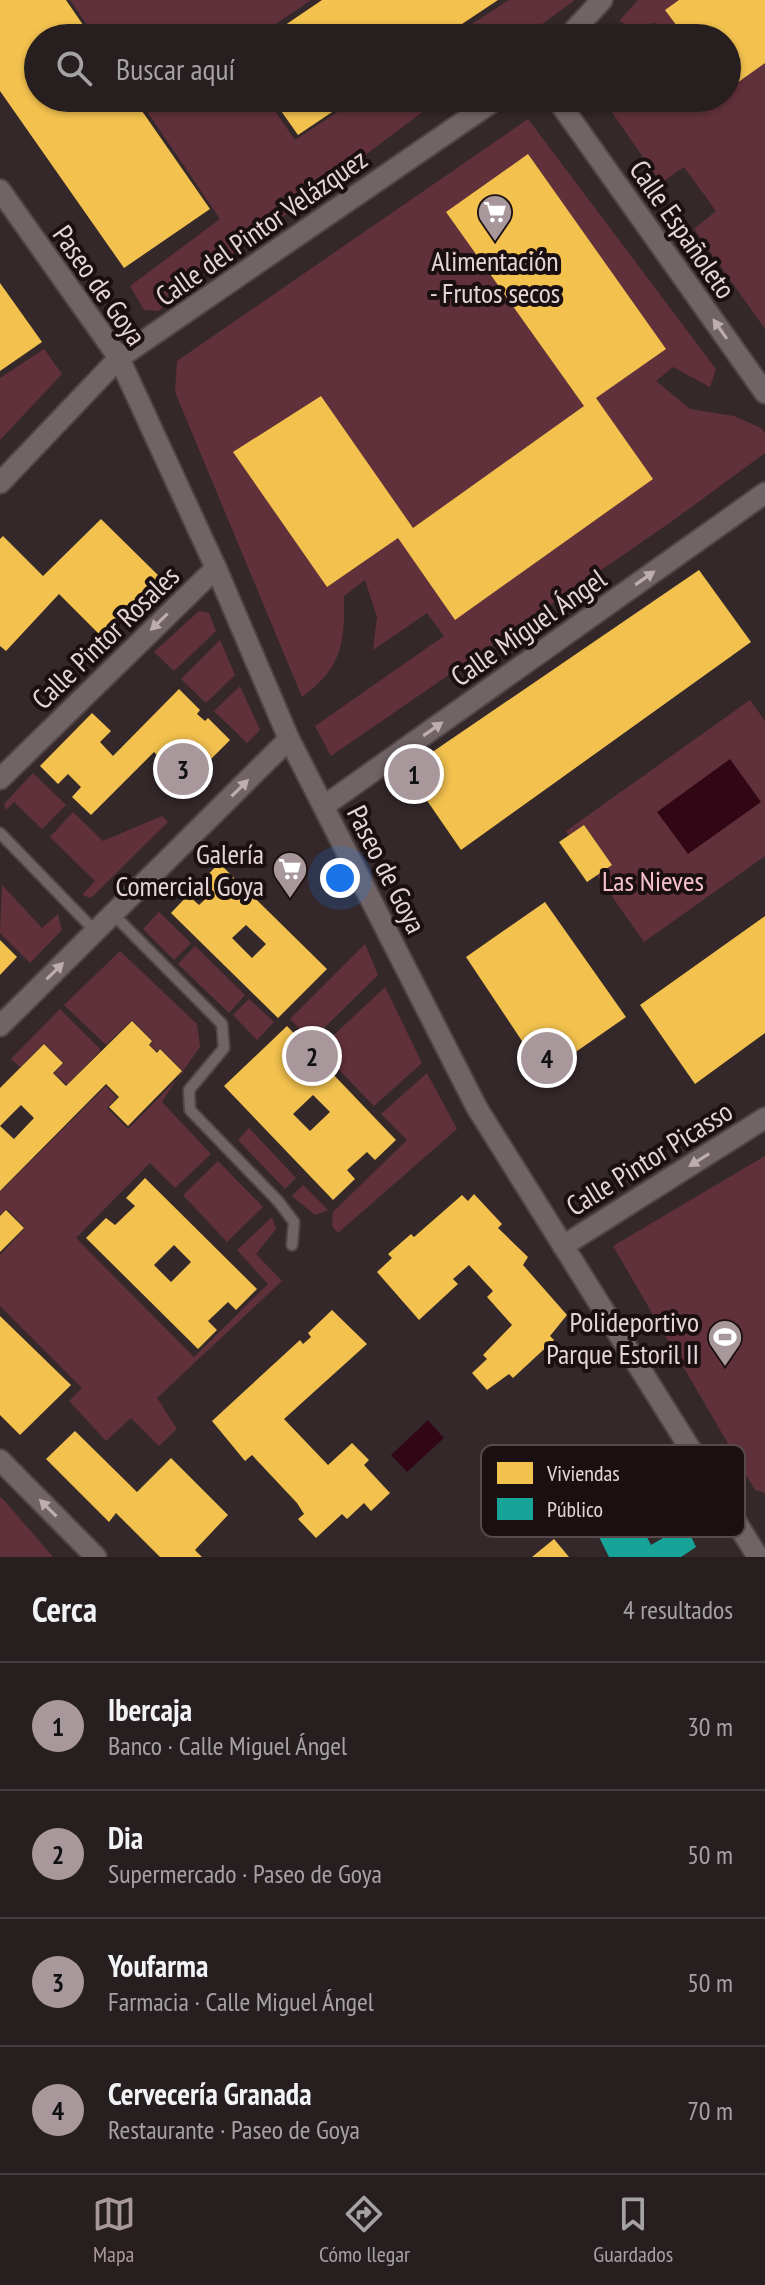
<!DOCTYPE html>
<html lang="es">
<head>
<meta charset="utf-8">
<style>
	:root { --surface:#271e20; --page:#332b2d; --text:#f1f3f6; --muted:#a4a2a5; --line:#433c3e; --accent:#a8989b }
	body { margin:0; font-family:"PT Sans Narrow",sans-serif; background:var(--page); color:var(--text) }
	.you { position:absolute; left:340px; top:878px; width:28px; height:28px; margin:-20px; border:6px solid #fff; border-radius:50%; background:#1a73e8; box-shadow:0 0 0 12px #1a73e833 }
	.badge { display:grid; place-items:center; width:52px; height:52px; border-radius:50%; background:var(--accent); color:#111; font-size:26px; font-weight:700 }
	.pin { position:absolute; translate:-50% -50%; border:4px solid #fff; box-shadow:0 2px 8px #0006 }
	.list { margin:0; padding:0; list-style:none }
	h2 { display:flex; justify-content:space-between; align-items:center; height:104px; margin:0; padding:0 32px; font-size:34px }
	h2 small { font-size:26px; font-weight:400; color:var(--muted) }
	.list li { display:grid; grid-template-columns:52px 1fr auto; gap:24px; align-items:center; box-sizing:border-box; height:128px; padding:0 32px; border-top:2px solid var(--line) }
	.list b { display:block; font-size:30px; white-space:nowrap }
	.list p { margin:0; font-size:26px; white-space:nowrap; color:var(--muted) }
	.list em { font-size:26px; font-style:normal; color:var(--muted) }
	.icon { flex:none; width:44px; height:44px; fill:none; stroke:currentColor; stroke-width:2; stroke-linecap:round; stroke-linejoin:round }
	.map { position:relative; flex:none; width:765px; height:1557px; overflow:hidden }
	.search { position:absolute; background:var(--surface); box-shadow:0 2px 6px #0004; left:24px; right:24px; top:24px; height:88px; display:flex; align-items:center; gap:20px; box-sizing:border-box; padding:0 28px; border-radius:44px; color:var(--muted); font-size:30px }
	.sheet { height:616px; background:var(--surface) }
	nav { display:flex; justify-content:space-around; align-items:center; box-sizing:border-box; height:112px; border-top:2px solid var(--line); background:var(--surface); font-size:22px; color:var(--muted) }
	nav a { display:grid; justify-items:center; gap:4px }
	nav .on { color:var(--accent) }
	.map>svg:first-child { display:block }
</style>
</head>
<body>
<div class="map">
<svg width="765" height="1557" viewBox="0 0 765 1557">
	<rect width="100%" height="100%" fill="#34282a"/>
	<g fill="#61313b">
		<path d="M70,0h241l-56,38h-159z"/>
		<path d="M509,0h66l-52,38h-73z"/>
		<path d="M638,0h127v329l-71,-100 22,-18 -32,-44 -23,16 -59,-85h125v-60h-63l-9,-15 -23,4 -13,-6z"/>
		<path d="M138,98h128l29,42 64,-42h82l-283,213 -14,-1 -14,-24 90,-67z"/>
		<path d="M528,119l188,250 -6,18 -37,-20 -17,14 34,28 44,7 27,12 4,5v20l-94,69 -340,234 -16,-30 129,-90 -17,-23 -54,37 4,-33 -12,-37 -21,16c1,47 -2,72 -42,101l-127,-305 2,-31z"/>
		<path d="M44,349l18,25 -62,66v-62z"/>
		<path d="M199,611l10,2 7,18 -42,40 -20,-19z"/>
		<path d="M220,640l15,35 -29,28 -25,-24z"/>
		<path d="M240,686l20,44 -13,13 -33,-32z"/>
		<path d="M750,700l15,21v135l-121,86 -47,-67 15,-10 -28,-40 -15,11 -3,-5z"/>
		<path d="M33,773l33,32 -24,24 -28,-27 -8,8 -2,-6z"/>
		<path d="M73,812l30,29 59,-25 6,6 -77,76 -9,-3 13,-14 -45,-44z"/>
		<path d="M2,885l40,43 16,-14 4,16 -32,33 -30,-30z"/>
		<path d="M159,912l32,31 -17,17 -31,-31z"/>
		<path d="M365,944l13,31 -67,66 -21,-22z"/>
		<path d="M195,946l50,49 -16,18 -51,-49z"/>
		<path d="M120,951l77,73 3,23c-12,18 -27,36 -38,55l49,52 -36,34 -25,-25 -74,75 118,119 74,-73 -31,-34 35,-33 4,12 -20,25 26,27 -125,117 20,31 -18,17 -28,-28 -25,23 -37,-40 13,-13 -82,-82v-51l25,-27 -18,-19 -7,6v-23l106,-106 11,11 -10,11 21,21 56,-57 -24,-24 -4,4 -6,-7 3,-4 -21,-21 -26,25 -42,-40z"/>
		<path d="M385,987l37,76 -48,43 -55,-57z"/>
		<path d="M249,999l25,23 -17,18 -24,-25z"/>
		<path d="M60,1009l41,41 -34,35 -13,-12 10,-10 -20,-20 -24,24 -9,-8z"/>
		<path d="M427,1073l30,56 -119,104 -6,-7 1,-14 74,-72 -26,-26z"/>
		<path d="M249,1128l47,50 -11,11 -47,-49z"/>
		<path d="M765,1156v337l-10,-3 -142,-244z"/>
		<path d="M218,1161l45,46 -36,35 -44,-47z"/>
		<path d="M303,1185l25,25 -13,5 -23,-19z"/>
		<path d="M0,1497l3,2 50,58h-53z"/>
	</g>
	<g fill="#320715">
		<path d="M730,759l31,43 -73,52 -31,-42z"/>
		<path d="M428,1420l16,18 -37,34 -16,-17z"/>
	</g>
	<g fill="#f2c14e" fill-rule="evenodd">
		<path d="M0,0h66l26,38h-54v60h95l77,111 -86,59 -124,-177z"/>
		<path d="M322,0h176l-57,38h-175z"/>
		<path d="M679,0h86v63l-38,27v-52h-41l-21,-28z"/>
		<path d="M272,98h81l-55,37z"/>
		<path d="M528,154l138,195 -70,49 57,81 -198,141 -57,-82 -71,49 -94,-135 88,-56 92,132 171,-122 -138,-194z"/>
		<path d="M0,283l42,59 -42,29z"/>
		<path d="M101,519l62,61 -61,57 -43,-43 -53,57 -6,-5v-107l3,-3 40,40z"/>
		<path d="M699,570l52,72 -290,208 -55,-80z"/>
		<path d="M179,689l21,21 -3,4 8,7 3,-3 22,22 -55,55 -19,-19 11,-11 -13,-13 -63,63 -19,-18 9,-10 -13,-13 -10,10 -18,-18 52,-53 19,18 -11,11 13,14z"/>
		<path d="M584,825l28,40 -25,17 -28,-40z"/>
		<path d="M219,863l108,106 -49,49 -107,-105 17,-18 11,10 14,-13 -11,-11zM246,925l20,19 -14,14 -20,-20z"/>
		<path d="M545,902l81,115 -82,57 -78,-117z"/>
		<path d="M765,916v117l-70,51 -55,-79z"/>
		<path d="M0,940l17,17 -17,18z"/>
		<path d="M132,1021l20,20 -3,4 8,8 3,-4 22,22 -54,55 -19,-19 10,-10 -13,-13 -106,107v-103l44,-44 19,19 -10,10 13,13zM21,1105l13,13 -20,21 -14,-13z"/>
		<path d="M287,1026l109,114 -21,20 -8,-8 -20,18 8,9 -22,21 -109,-114zM313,1095l17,17 -20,19 -17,-17z"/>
		<path d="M145,1178l112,111 -21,21 -8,-8 -20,19 9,9 -19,19 -112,-111 20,-20 9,7 20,-19 -9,-8zM174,1245l17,17 -20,20 -17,-17z"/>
		<path d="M474,1194l28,30 -4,4 30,29 -5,8 44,50 -17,21 4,4 -41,38 -4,-4 -22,16 -15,-17 15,-14 -4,-4 29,-30 -25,-28 6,-6 -24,-26 -16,14 5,5 -39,36 -42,-48 15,-14 -4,-4 23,-20 3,3 48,-42 6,6z"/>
		<path d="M6,1210l18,18 -24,24v-36z"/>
		<path d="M332,1310l35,34 -83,75 44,46 24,-22 17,17 -5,5 26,28 -19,18 -7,-8 -17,16 -5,-5 -26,24 -18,-19 6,-5 -7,-11 -45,-48 -7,6 -33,-40 88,-81 3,4 8,-7 -3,-4z"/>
		<path d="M0,1316l71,69 -51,50 -20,-20z"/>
		<path d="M75,1431l62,61 34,-34 57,57 -33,35 7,7h-42l-44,-44 -7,9 -63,-63z"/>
		<path d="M554,1539l15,18h-37z"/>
	</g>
	<path fill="#17a398" d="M679,1511l17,36 -15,10h-72l-11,-22 40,-15 13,25 12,-7 -9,-15z"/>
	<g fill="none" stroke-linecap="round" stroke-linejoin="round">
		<g stroke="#4f4546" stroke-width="14">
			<g id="lane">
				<path d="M0,833l95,98"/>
				<path d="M113,914l109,110 2,24 -35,42 1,20 88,91 16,21 -2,23"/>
			</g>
		</g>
		<g stroke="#4f4546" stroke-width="24">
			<g id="street">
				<path d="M567,38l35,-38"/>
				<path d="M556,98l209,295"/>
				<path d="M0,190l119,168 97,210 73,171 188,369 281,449"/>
				<path d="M0,483l119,-125 379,-260"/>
				<path d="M0,779l216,-211"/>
				<path d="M324,806l441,-313"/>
				<path d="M0,1026l289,-287"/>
				<path d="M563,1246l202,-128"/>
				<path d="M0,1460l96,97"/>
			</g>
		</g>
		<use href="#lane" stroke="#706466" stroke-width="10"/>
		<use href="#street" stroke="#706466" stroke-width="20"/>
	</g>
	<defs><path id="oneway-solid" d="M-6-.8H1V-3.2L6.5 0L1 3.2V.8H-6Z" transform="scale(2)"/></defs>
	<g fill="#bdadb0">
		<use href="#oneway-solid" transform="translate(720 329) rotate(-125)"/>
		<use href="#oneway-solid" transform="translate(645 578) rotate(-35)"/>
		<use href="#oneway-solid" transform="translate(159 622) rotate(136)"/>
		<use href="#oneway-solid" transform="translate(433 729) rotate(-35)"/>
		<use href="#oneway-solid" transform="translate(240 788) rotate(-45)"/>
		<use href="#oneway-solid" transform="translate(55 971) rotate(-45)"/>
		<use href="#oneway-solid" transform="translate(699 1160) rotate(148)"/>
		<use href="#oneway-solid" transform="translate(48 1508) rotate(-135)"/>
	</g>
	<defs>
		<g id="supermarket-pin" transform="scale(1.8)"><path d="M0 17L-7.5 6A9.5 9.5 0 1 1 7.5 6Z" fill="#a8989b" stroke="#1a0f11"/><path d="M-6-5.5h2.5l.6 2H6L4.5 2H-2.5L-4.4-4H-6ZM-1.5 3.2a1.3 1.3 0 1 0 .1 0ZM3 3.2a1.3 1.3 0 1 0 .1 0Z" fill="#fff"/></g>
		<g id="stadium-pin" transform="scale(1.8)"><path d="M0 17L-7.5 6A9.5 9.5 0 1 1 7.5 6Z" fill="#a8989b" stroke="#1a0f11"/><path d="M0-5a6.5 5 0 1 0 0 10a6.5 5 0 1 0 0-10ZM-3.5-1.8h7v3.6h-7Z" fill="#fff"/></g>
	</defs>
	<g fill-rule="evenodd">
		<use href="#supermarket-pin" x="495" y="212"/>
		<use href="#supermarket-pin" x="290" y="869"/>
		<use href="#stadium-pin" x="725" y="1337"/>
	</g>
	<g text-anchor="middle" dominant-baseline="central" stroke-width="8" stroke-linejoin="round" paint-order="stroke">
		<g font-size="28" fill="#e6d5d8" stroke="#1a0f11">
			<text transform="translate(261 227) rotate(-35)">Calle del Pintor Velázquez</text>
			<text transform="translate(683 229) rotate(55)">Calle Españoleto</text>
			<text transform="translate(100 285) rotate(55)">Paseo de Goya</text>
			<text transform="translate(528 627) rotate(-35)">Calle Miguel Ángel</text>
			<text transform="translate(105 637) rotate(-44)">Calle Pintor Rosales</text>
			<text transform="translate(387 869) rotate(63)">Paseo de Goya</text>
			<text transform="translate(649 1158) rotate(-32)">Calle Pintor Picasso</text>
		</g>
		<g font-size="28" fill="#e6d5d8" stroke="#1a0f11" text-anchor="end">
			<text x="495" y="260" text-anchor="middle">Alimentación<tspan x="495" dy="32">- Frutos secos</tspan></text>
			<text x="264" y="853">Galería<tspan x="264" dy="32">Comercial Goya</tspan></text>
			<text x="699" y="1321">Polideportivo<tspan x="699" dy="32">Parque Estoril II</tspan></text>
		</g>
		<g font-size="28" fill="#f6c1ca" stroke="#1a0f11">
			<text x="653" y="880">Las Nieves</text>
		</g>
	</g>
	<rect x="481" y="1445" width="264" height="92" rx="12" fill="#1a0f11" stroke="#574a4d" stroke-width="2"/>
	<rect x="497" y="1462" width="36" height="22" fill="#f2c14e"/>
	<rect x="497" y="1498" width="36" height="22" fill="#17a398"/>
	<g font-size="22" fill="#e6d5d8">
		<text x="547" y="1481">Viviendas</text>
		<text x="547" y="1517">Público</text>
	</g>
</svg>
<div class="you"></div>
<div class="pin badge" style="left:414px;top:774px">1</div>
<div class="pin badge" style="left:312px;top:1056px">2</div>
<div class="pin badge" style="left:183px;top:769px">3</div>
<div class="pin badge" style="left:547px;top:1058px">4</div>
<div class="search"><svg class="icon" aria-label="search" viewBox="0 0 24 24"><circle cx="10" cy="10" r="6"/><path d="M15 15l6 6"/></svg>Buscar aquí</div>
</div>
<section class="sheet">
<h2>Cerca<small>4 resultados</small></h2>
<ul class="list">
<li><span class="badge">1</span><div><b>Ibercaja</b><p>Banco · Calle Miguel Ángel</p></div><em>30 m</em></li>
<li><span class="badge">2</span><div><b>Dia</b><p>Supermercado · Paseo de Goya</p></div><em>50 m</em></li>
<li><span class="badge">3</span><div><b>Youfarma</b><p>Farmacia · Calle Miguel Ángel</p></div><em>50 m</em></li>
<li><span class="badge">4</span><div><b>Cervecería Granada</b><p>Restaurante · Paseo de Goya</p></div><em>70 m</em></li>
</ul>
</section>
<nav>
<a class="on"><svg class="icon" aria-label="map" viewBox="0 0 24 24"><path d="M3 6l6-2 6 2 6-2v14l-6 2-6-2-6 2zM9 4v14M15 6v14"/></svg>Mapa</a>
<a><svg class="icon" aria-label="directions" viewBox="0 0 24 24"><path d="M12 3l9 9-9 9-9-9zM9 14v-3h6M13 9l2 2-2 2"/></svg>Cómo llegar</a>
<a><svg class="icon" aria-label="saved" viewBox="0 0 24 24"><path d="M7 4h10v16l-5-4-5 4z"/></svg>Guardados</a>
</nav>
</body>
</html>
